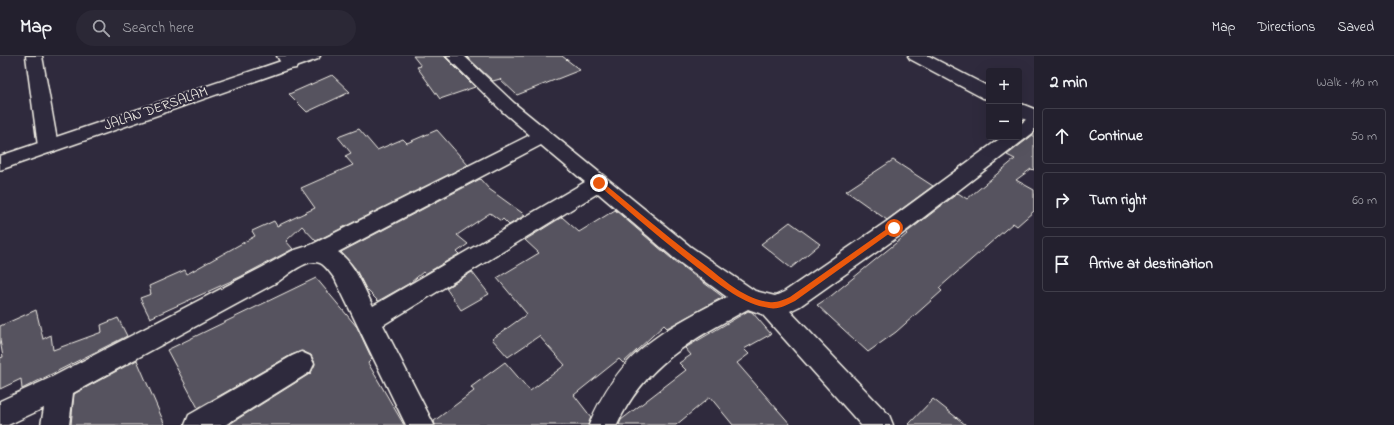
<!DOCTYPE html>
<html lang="en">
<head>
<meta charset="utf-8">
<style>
	:root { --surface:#23202e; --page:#2b2836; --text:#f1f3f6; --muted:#a3a3aa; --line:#403e4a }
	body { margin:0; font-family:"Indie Flower",sans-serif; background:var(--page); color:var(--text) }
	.controls { position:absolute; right:12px; top:12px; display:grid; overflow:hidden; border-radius:4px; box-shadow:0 4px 16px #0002 }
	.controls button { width:36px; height:36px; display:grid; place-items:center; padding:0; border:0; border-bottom:1px solid var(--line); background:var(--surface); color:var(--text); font:20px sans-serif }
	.stop { position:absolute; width:12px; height:12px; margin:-9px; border:3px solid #ea580c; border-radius:50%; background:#fff }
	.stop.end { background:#ea580c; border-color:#fff; box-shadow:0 1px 4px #0008 }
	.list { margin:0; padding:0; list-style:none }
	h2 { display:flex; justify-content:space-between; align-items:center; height:52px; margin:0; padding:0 16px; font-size:17px }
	h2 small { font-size:13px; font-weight:400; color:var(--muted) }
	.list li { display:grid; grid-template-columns:26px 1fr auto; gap:12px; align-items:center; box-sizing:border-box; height:56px; margin:0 8px 8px; padding:0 8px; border:1px solid var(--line); border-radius:4px }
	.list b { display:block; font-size:15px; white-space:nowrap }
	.list em { font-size:13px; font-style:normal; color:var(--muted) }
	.icon { flex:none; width:22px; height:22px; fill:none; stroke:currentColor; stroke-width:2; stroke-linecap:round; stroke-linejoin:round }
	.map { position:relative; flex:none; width:1034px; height:369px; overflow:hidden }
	header { display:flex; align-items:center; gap:24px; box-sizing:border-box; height:56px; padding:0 20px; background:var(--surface); border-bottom:1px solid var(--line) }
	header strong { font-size:19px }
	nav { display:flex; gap:22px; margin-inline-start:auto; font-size:14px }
	.search { width:280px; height:36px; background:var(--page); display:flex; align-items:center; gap:10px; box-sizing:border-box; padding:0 14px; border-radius:22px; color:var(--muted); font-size:15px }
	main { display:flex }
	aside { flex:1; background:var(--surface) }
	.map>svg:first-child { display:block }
</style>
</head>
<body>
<header>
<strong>Map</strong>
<div class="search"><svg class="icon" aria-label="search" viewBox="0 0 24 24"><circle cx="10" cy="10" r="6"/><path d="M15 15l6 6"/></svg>Search here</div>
<nav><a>Map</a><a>Directions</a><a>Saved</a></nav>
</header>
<main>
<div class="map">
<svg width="1034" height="369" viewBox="0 0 1034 369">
	<rect width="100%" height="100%" fill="#2f2a3d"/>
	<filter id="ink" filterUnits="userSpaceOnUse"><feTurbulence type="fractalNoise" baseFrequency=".025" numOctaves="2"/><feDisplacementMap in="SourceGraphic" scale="8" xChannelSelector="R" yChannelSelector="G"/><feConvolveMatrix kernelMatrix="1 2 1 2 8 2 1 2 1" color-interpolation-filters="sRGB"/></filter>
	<g filter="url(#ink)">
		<g fill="#56525f" stroke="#f4f1e8">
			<path d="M413,0h31l31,31 -35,12 -23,-32 4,-1z"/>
			<path d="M466,0h96l18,14 -63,25 -17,-16 -7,2z"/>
			<path d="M332,19l18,17 -43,20 -18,-18z"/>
			<path d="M359,73l18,21 26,-11 4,4 30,-13 31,35 -152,76 -14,-15 -16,15 7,8 -53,28 -90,41 -10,-20 11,-4 -2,-8 36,-16 2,4 68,-38 -3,-5 22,-10 3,5 38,-18 -14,-20 52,-23 -8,-9 6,-3 -13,-16z"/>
			<path d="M1034,78v36l-3,-1 -15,11 18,10v21l-17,15 -4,-3 -74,65 3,3 -46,41 -28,20 -51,-47 14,-9 76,-62 -1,-1 52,-40 9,6 48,-40 -8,-4z"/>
			<path d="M893,104l40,26 -46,34 -41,-29z"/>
			<path d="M480,123l9,10 36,26 -16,10 -6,-6 -2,2 -11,-8 -33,22 11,9 -11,8 2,2 -34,20 -2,-2 -13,11 -32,18 -12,-12 -11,-21 -14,-16z"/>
			<path d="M615,154l64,55h1l43,32 -56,31 -3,-3 -41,38 -4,-4 -45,36 17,22 -3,8h-153l-1,-4 40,-30 -3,-4 34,-25 25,29 35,-26 -26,-29 -31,21 -16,-18 35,-25 -30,-36 42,-25 -14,-13 37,-23 17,15z"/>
			<path d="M790,166l30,22 -29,24 -30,-24z"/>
			<path d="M472,216l17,22 -28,16 -15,-22z"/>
			<path d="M316,222l41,49 15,32 -4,4 36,62h-176l83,-52 4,-10 -4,-8 -9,-4 -11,4 -93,53 -31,-58z"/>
			<path d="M36,254l7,29 8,-4 2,15 49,-18 -1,-7 17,-7 9,18 -105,53 -1,-10 -21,10v-31l3,-1 -3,-17v-14z"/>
			<path d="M748,255l4,1 19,22 -27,15 5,5 -12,9 54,62h-58l-23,-28 -34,28h-57l2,-5 65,-50 -7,-7 12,-8 -6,-7z"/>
			<path d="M137,304l28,65h-94l3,-31z"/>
			<path d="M933,343l33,26h-58z"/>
		</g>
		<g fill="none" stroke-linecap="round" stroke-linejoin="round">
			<g stroke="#f4f1e8" stroke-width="3">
				<g id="street">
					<path d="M26,0h16l16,90 -3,5 -7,2 -7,-2 -3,-5z"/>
					<path d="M277,0h16l5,8 -2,4 -6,1 -6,-1z"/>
					<path d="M446,0h18l50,47 177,144 64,44 20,5 9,-4 102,-70 116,-85h17v-12l8,-6 7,-2v15l-132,102 -102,72 -10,5 99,104 4,10h-32l-99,-111 -14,-5c-55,30 -104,56 -131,116h-28c30,-72 71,-94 138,-128l-52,-38 -77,-66 -215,132 51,100h-28l-71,-146c-4,-5 -9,-13 -15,-16 -13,-5 -31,11 -41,18l-206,112 -4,32h-28l3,-17 -36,17h-8v-24l52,-24 211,-110 29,-16 19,-6 219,-110 -28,-24zM541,89l44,37 -212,124c-10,-19 -18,-42 -35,-54z"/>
					<path d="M301,296l9,4 4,8 -4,8 -85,53h-40l4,-10 103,-59z"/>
				</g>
			</g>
			<g stroke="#f4f1e8" stroke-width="3">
				<g id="secondary">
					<path d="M908,0h21l60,31v12l-6,-1 -73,-39z"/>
					<path d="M1019,47l15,6v14l-15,-6z"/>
				</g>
			</g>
			<g stroke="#f4f1e8" stroke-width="3">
				<path id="primary" d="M296,0h24l-2,3 -318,111v-14z"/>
			</g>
			<use href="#street" fill="#2f2a3d" fill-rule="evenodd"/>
			<use href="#secondary" fill="#2f2a3d" fill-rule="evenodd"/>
			<use href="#primary" fill="#2f2a3d" fill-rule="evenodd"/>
		</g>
	</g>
	<path fill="#ea580c" d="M597,125h4c35,29 69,58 105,85 18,14 40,34 63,36 8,1 14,-2 21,-5l101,-71 3,-1 3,3 -102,73c-8,4 -17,9 -26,7 -27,-4 -50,-24 -71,-40 -35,-27 -68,-56 -101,-84z"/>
	<g text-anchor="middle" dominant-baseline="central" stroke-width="4" stroke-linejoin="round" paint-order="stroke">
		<g font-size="14" fill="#f4f1e8" stroke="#2f2a3d">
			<text transform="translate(156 53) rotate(-19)">JALAN DERSALAM</text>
		</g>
	</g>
</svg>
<div class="controls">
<button>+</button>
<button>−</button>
</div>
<div class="stop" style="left:894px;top:172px"></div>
<div class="stop end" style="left:599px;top:127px"></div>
</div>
<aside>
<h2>2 min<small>Walk · 110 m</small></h2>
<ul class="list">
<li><svg class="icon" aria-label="ahead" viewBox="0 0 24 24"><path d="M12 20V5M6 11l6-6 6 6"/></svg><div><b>Continue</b></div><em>50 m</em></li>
<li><svg class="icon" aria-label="right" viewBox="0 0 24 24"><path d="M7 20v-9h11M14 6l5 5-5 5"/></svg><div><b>Turn right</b></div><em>60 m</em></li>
<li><svg class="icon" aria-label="arrive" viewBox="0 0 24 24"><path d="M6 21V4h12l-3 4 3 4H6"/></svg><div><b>Arrive at destination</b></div></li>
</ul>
</aside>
</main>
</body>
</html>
